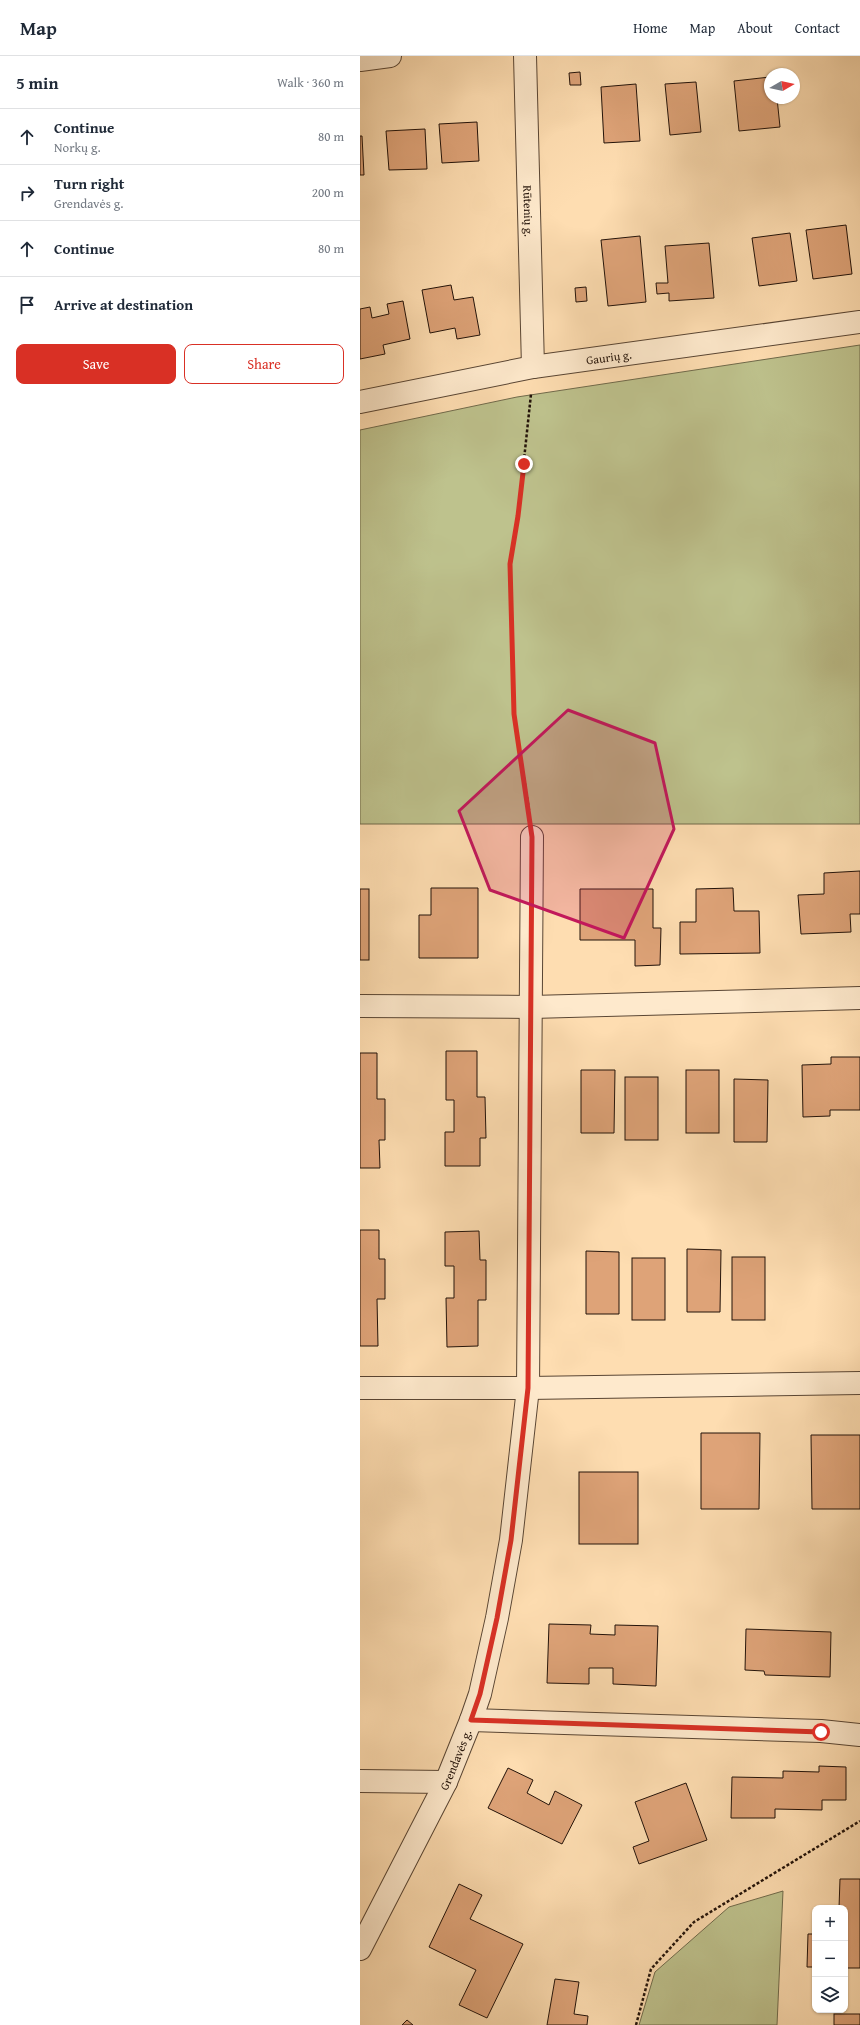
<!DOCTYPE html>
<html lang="en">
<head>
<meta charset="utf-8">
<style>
	:root { --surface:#fff; --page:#f6f6f7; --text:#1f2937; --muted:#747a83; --line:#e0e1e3; --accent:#d93025 }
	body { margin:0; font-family:"Gentium Book Plus",serif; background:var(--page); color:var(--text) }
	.controls { position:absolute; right:12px; bottom:12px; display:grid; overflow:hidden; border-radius:8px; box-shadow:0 1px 3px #0004 }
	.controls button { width:36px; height:36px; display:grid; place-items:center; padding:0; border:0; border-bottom:1px solid var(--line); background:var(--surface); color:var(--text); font:20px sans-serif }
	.compass { position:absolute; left:404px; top:12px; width:36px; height:36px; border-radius:50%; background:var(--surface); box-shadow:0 1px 3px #0004; rotate:81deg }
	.stop { position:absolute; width:12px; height:12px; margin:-9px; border:3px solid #d93025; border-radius:50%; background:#fff }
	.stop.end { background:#d93025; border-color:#fff; box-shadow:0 1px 4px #0008 }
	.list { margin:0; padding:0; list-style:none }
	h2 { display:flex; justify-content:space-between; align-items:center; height:52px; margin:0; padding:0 16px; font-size:17px }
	h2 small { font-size:13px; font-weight:400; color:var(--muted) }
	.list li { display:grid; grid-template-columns:26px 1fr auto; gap:12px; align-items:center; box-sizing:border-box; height:56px; padding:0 16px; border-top:1px solid var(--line) }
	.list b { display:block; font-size:15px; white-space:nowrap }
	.list p { margin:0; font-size:13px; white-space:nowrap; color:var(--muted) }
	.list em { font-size:13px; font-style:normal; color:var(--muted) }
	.actions { display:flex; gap:8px; padding:12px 16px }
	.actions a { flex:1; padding:9px 0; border:1px solid var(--accent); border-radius:8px; text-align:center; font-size:14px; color:var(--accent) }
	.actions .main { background:var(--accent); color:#fff }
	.icon { flex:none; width:22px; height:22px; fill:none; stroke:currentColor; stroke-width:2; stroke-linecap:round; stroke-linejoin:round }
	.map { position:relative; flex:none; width:500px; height:1969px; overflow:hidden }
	header { display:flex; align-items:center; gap:24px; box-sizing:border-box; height:56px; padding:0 20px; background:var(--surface); border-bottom:1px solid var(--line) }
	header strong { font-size:19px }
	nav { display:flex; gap:22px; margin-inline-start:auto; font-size:14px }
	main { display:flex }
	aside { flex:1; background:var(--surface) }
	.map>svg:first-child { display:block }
</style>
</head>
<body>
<header>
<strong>Map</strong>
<nav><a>Home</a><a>Map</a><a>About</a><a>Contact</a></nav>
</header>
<main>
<aside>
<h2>5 min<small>Walk · 360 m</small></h2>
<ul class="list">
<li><svg class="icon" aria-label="ahead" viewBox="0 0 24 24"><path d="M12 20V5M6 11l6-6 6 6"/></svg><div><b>Continue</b><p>Norkų g.</p></div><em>80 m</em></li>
<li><svg class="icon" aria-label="right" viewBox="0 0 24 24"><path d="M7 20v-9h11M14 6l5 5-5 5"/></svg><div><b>Turn right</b><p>Grendavės g.</p></div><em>200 m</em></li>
<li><svg class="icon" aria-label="ahead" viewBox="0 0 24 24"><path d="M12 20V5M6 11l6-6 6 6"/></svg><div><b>Continue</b></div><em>80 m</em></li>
<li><svg class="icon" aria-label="arrive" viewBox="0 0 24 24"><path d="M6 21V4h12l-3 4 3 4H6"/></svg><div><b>Arrive at destination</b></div></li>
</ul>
<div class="actions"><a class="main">Save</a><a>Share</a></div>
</aside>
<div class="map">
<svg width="500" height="1969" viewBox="0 0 500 1969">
	<rect width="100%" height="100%" fill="#feddb1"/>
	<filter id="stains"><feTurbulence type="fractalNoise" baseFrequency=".005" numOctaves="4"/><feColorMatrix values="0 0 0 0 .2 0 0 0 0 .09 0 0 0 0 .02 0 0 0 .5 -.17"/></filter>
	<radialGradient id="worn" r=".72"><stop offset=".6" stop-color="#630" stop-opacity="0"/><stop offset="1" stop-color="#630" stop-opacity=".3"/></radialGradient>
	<g fill="#bec28d" stroke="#706a4b">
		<path d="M500,289v479h-500v-394l157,-33z"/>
		<path d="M423,1835l-6,134h-138l16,-53 74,-65z"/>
	</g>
	<g fill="#dea378" stroke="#221209">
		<path d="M220,16l1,13h-11l-1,-12z"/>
		<path d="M410,21v21h7l3,29 -41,4 -5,-50z"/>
		<path d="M336,26l5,50 -31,3 -5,-51z"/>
		<path d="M276,28l4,57 -36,2 -3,-56z"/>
		<path d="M117,66l2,39 -37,2 -3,-39z"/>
		<path d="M65,73l2,40 -38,1 -3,-39z"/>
		<path d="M0,80h2l2,39h-4z"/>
		<path d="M486,169l6,49 -39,5 -7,-49z"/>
		<path d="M430,177l7,48 -38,5 -7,-48z"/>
		<path d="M280,180l6,66 -38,4 -7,-66z"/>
		<path d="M349,187l5,55 -45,3v-8l-12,1 -1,-11h12l-3,-37z"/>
		<path d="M91,229l3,15 19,-3 7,38 -23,4 -2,-11 -25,5 -8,-43z"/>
		<path d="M226,231l1,14 -11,1 -1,-14z"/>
		<path d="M43,245l7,38 -27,6 2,9 -25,5v-50l10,-2 2,11 17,-4 -2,-10z"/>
		<path d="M500,815v43h-10l1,18 -50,2 -3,-39 26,-1v-21z"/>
		<path d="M71,832h47v70h-59v-43h12z"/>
		<path d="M373,832l1,23h25l1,42 -80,1v-32h16v-33z"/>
		<rect x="0" y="833" width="9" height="71"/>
		<path d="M220,833h73v39h8l-1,37 -25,1v-26h-55z"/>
		<path d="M86,995h31v46h8l1,41h-6v28h-35v-34h9v-32h-8z"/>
		<path d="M0,997h17v46h8v41h-6l1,28h-20z"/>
		<path d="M471,1001h29v53h-30v6l-27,1 -1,-52 29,-1z"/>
		<path d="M221,1014h34l-1,63h-33z"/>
		<rect x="326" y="1014" width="33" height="63"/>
		<rect x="265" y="1021" width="33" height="63"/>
		<path d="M374,1023l34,1 -1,62h-33z"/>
		<path d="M0,1174h19v29h6v40h-8l1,47h-18z"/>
		<path d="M119,1175l1,29h6v40h-8v46l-31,1 -1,-49h8v-32h-9v-34z"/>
		<path d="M327,1193l34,1 -1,62h-33z"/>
		<path d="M226,1195l33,1v62h-33z"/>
		<rect x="372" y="1201" width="33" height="63"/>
		<rect x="272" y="1202" width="33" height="62"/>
		<path d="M341,1377h59l-1,76h-58z"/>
		<path d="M451,1379h49v74h-48z"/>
		<rect x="219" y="1416" width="59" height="72"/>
		<path d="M189,1568l42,1 -1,9 25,1v-10l43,1 -2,60 -43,-2v-16h-24v16l-42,-1z"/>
		<path d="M386,1573l85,3 -1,45 -65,-2 -1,-4 -19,-1z"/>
		<path d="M459,1710l27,1v33h-24v10l-47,-1v9h-44l1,-41 51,1v-7l36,1z"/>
		<path d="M148,1712l25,12 -6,13 22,12 6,-14 27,14 -20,39 -74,-36z"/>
		<path d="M326,1727l21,57 -68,24 -6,-17 16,-6 -14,-39z"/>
		<path d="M480,1823h20v89h-15v-60h-6z"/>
		<path d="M99,1828l23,11 -12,24 53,25 -36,74 -28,-13 17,-35 -47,-23z"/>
		<path d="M448,1878h7v33h-8z"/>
		<path d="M195,1923l24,3 -5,32 14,2 -1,9h-40z"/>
		<rect x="474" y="1958" width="26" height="11"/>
		<path d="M47,1964l6,5h-11z"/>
	</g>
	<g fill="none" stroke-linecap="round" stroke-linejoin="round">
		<g stroke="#594533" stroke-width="24">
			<g id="minor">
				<path id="s1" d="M165,0l8,311"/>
				<path d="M0,4l30,-4"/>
				<path id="s2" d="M0,346l173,-35 327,-45"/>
				<path d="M0,950l172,1 328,-9"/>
				<path d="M0,1332h168l332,-5"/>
				<path d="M111,1664l350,11 39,4"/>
				<path d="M0,1725l86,1"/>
				<path id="s3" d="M0,1893l86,-167 25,-62 9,-26 17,-76 14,-78 17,-152 4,-551"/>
			</g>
		</g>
		<g stroke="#221209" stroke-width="2.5" stroke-dasharray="3 2" stroke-linecap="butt">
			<path d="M169,754l-15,-96 -4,-150 8,-48 13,-122"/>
			<path d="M276,1969l15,-56 43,-47 166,-101"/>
		</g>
		<use href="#minor" stroke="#fee9cc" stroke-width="22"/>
	</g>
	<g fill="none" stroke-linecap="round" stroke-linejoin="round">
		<path stroke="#d93025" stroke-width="5" d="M164,408l-6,52 -8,48 4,150 18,123 -4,551 -17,152 -14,78 -17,76 -9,26 350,12"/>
	</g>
	<path fill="#c2185b" fill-opacity="0.2" stroke="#c2185b" stroke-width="3" stroke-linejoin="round" d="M208,654l87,33 19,86 -50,109 -134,-48 -31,-79z"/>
	<g text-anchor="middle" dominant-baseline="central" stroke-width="3" stroke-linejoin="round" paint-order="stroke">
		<g font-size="12" fill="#221209" stroke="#fee9cc">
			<text stroke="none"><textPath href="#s1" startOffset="155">Rūtenių g.</textPath></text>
			<text stroke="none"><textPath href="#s2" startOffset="253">Gaurių g.</textPath></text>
			<text stroke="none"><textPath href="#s3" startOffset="212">Grendavės g.</textPath></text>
		</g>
	</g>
	<rect width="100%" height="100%" filter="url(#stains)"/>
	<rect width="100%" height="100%" fill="url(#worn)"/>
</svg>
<div class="controls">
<button>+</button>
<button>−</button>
<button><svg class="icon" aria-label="layers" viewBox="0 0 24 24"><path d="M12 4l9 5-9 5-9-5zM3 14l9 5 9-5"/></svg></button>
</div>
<svg class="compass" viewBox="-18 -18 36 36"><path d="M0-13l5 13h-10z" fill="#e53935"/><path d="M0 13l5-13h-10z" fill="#747a83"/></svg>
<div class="stop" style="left:461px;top:1676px"></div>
<div class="stop end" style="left:164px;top:408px"></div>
</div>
</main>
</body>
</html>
